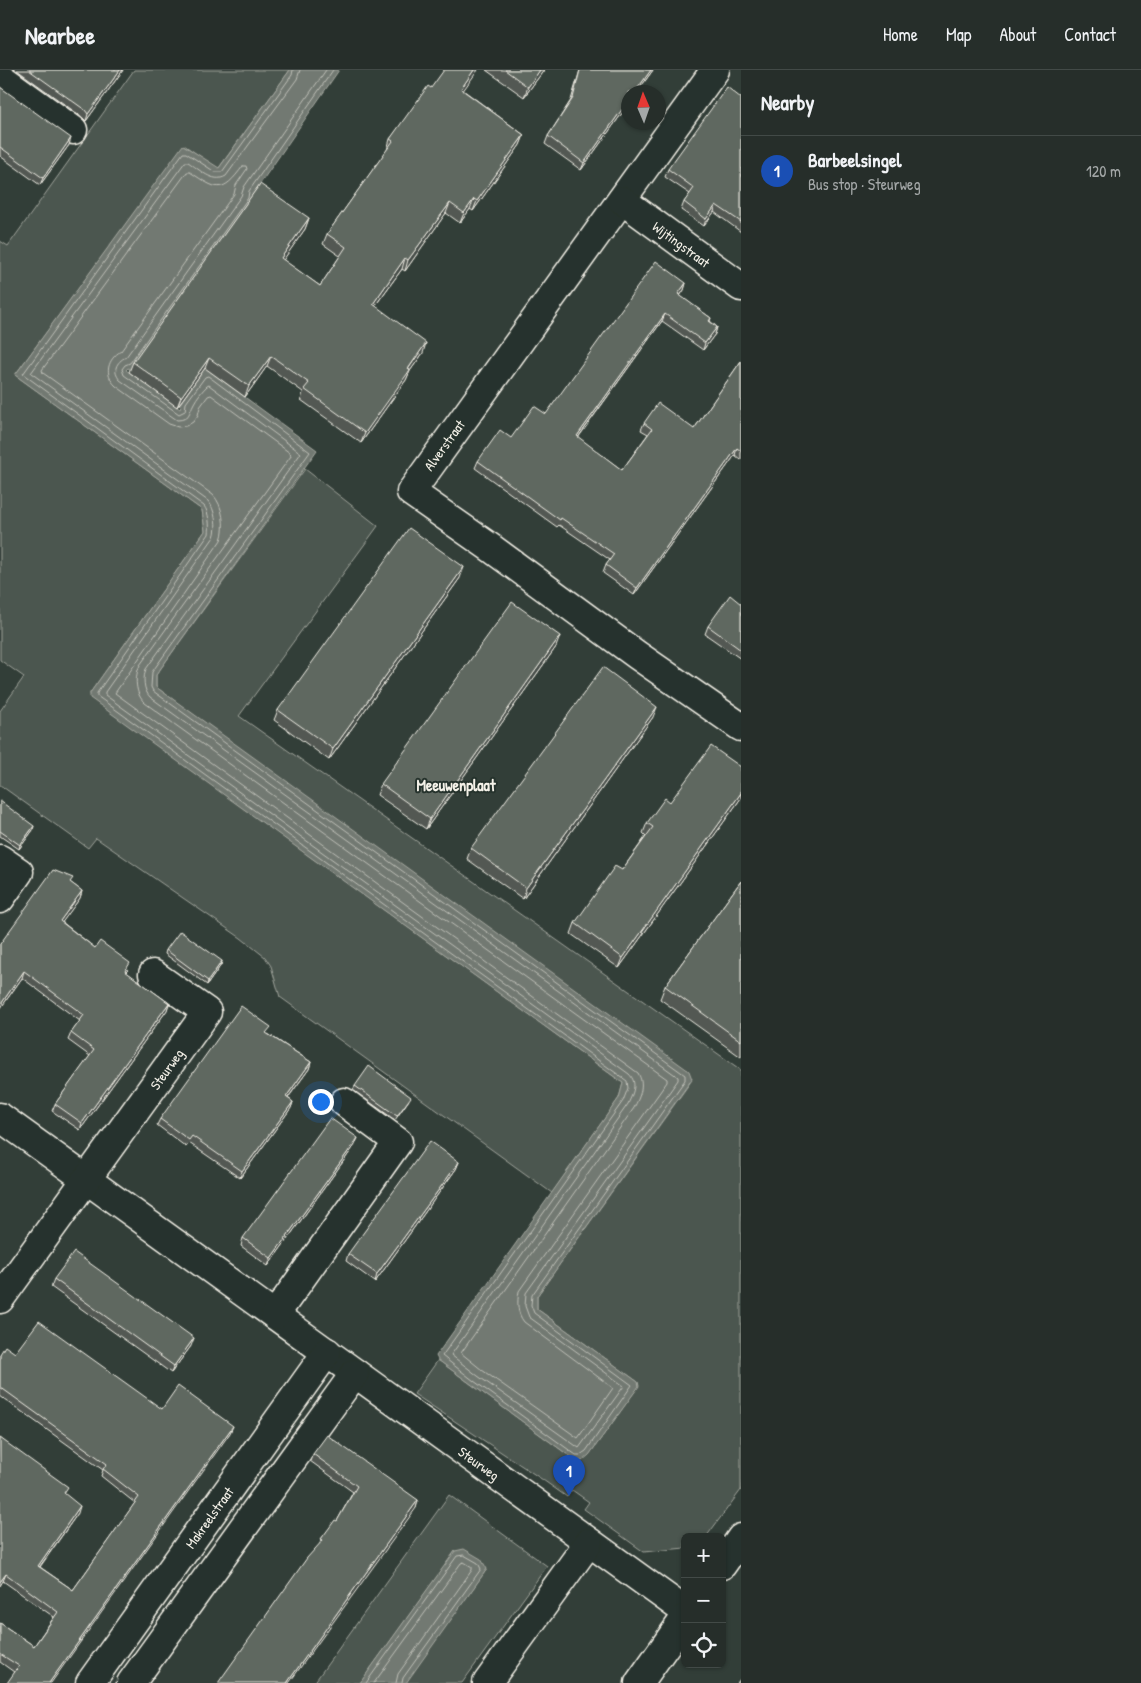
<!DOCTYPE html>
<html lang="en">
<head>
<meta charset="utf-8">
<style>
	:root { --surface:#262e2a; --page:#2e3632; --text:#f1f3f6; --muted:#a4a8a8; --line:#424a47; --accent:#d6ab8b }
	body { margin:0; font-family:"Patrick Hand",sans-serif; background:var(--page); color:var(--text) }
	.controls { position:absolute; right:15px; bottom:15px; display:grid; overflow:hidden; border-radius:8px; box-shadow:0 1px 4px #0004 }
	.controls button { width:45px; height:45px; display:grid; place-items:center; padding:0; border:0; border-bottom:1px solid var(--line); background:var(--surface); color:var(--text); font:25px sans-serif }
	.compass { position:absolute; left:621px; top:15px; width:45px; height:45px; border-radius:50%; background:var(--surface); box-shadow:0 1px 4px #0004; rotate:358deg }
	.you { position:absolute; left:320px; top:1031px; width:18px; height:18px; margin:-12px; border:4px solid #fff; border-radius:50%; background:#1a73e8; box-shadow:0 0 0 8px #1a73e833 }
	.badge { display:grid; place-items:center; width:32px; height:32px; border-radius:50%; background:var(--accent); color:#fff; font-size:16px; font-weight:700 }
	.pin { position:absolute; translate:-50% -41px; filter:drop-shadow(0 1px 2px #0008) }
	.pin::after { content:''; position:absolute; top:26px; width:18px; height:15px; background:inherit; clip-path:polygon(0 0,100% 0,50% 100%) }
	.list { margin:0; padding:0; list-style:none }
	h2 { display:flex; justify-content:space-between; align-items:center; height:65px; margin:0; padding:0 20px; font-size:21px }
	h2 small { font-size:16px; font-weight:400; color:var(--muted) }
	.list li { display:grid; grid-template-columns:32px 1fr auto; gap:15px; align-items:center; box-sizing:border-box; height:70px; padding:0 20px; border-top:1px solid var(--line) }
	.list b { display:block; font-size:19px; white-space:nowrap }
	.list p { margin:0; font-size:16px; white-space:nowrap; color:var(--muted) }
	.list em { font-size:16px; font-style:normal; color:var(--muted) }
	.icon { flex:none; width:28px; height:28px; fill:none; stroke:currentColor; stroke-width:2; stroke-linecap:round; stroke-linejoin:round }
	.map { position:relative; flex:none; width:741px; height:1613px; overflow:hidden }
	header { display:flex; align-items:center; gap:30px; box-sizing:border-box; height:70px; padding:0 25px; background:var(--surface); border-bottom:1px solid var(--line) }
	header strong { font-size:24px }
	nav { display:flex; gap:28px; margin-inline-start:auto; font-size:18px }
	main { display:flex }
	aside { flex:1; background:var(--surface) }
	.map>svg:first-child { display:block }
</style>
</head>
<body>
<header>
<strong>Nearbee</strong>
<nav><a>Home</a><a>Map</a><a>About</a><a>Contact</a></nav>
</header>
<main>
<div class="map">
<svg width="741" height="1613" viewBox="0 0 741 1613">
	<rect width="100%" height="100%" fill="#323e38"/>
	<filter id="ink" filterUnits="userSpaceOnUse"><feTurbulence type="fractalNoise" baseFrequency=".02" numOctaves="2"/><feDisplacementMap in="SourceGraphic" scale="10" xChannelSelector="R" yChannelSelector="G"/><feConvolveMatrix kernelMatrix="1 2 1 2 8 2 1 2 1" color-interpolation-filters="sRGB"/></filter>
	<g filter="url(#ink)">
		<g fill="#4c564f" stroke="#a0a49c">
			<path d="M134,0h156l-72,99 -34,-24 -169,230 187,135 3,21 -115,162 1,5 532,385 -4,15 -67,95 -272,-196 -9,-31 -6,-9 -24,-19 -145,-100 -8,10 -88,-63v-74l24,-34 -24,-17v-419l8,5z"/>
			<path d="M305,399l73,57 -139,190 502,354v420l-35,47h-21v11l-41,4 -60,-43 5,-7 -17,-12 -5,7 -24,-17 -129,-86 24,-34 137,100 14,-5 49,-68v-5l-101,-73v-13l155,-216 -536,-393v-12z"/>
			<path d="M449,1425l98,71 -85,117h-57l82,-114 -32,-17 -95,131h-46z"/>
		</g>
		<g fill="#727972" stroke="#a6a9a1">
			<path d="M290,0h49l-208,300 -3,-2 -2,2 54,39 1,-2 -2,-2 26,-37 112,82 -161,225v12l533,384 3,8 -155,217v13l101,73 1,4 -50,69 -7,6 -7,-1 -11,-8 -126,-92 -2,-4 183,-258 4,-15 -533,-385v-5l115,-162 -3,-21 -187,-135 168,-230 36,23z"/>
			<path d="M464,1479l17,10 6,10 -81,114h-46l95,-132z"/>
		</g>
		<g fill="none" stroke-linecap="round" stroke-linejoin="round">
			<g stroke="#c0c1b9" stroke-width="1">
				<path d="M293,0l-1,5 -70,97h-7l-29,-19h-3l-160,221 181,132c5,6 6,20 5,28l-112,159v3l530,385 1,7 -5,13 -181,255 32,25 102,74h4l6,-4 46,-66 -98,-72 -3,-8 1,-10 153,-215v-5l-532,-384 -2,-4 1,-15 158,-220 -102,-76 -3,1 -19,26 -1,8 -6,3 -55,-39 -2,-6 3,-4 5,-2 118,-165 1,-7 84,-121"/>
				<path d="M300,0l-3,9 -71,97c-13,8 -27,-7 -38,-14h-3l-154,211 177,128c7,7 10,27 6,36l-109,155v3l524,379c9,9 4,19 -1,30l-177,251 27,21 101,72 45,-62 -95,-69 -4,-11 1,-13 152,-213v-3l-528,-380c-7,-7 -7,-20 -4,-28l155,-216 -92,-68 -2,1c-5,5 -10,11 -13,17 -5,9 -4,17 -17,17l-57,-40c-8,-9 -4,-18 6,-23l115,-161 3,-9 82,-117"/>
				<path d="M243,96h3l1,3 -11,16 -2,9 -113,157c-13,8 -18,23 -5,35l53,38 9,3 8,-1 7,-4 5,-7 2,-8 8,-11 3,-1 79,58 1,3 -151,209c-6,12 -5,29 5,38l522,376v3l-148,209c-2,12 -2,22 5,31l89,66 -35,50 -96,-68 -21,-17 173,-245c6,-12 11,-23 4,-35l-523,-380 106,-153c5,-13 2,-35 -8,-45l-170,-122 -1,-3 145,-198h3c27,18 32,23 53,-6z"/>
				<path d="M366,1613l91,-127 7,-1 14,8 3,6 -78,109 -1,5"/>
				<path d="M374,1613l87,-120 3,-1 8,5v3l-74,104 -2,9"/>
			</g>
			<g stroke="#f4f1e8" stroke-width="31">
				<g id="minor">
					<path d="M715,0l-304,422 80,56 146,107 104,72"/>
					<path d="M0,7l73,53"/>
					<path id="s1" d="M622,130l119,87"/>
					<path d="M0,789l19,13 -19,27"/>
					<path id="s2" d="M0,1047l685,494"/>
					<path id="s3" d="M0,1229l207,-287 -54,-38"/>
					<path d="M275,1245l123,-173 -54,-40"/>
					<path d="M722,1495l19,-27"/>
					<path id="s4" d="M90,1613l237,-331"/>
					<path d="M131,1613l224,-310"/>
					<path d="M487,1613l102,-141"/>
					<path d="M639,1613l46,-65"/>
				</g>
			</g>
			<use href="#minor" stroke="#26332d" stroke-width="28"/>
		</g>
		<g fill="#525953" stroke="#f4f1e8">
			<path d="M17,0h106l-37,51 -4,-4z"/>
			<path d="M486,0h58l-20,27z"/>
			<path d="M580,0h73l-16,22h-9v13l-47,65 -36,-26 3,-8 23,-36z"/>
			<path d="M0,17l69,58 -29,40 -40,-29z"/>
			<path d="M431,18l32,2 61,45 -4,10 -47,66 -3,-2 -10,14 -14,-10 -41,58 -3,-2 -27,37 48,47 -13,18 -4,9 -45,63 -60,-43 2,-8 -36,-26 -22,31 -40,-29 -28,39 -48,-35 4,-10 176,-144 -4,11 -22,31 37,26 20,-30 -17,-12 4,-10 60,-84 3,-11z"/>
			<path d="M741,28v134l-27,-20 -10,14 -23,-16 3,-8 6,-8 -25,-17 3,-8z"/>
			<path d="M686,213l-2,7 -4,6 31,22 -1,3 7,6 -2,7 -12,16 -41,-29 -84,117 44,32 26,-36 -7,-4 3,-7 50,6 47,-68v99l-6,-5 -101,140 -31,-22 3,-8 4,-5 -51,-35 -2,2 -82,-59 3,-7 68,-47z"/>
			<path d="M460,508l-131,182 -55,-40 4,-10z"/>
			<path d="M741,534v55l-36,-25 3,-8z"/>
			<path d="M556,577l-130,182 -49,-34 4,-11z"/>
			<path d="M653,647l-130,182 -56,-40 4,-11z"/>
			<path d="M741,697v31l-122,170 -48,-34 4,-11 47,-53 24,-34 -3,-3 4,-10 23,-21z"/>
			<path d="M0,731l33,29 -14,19 -19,-13z"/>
			<path d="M741,811v176l-81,-58 5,-13z"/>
			<path d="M71,813l11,8 -2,7 -18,24 33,26 33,22 -2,2 43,31 -2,7 -87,120 -28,-19 3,-7 35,-48 -22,-16 3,-7 9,-12 -58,-43 -22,31v-65z"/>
			<path d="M166,880l56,11 -1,4 -14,20 -42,-31z"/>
			<path d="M268,964l43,28 -2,7 -21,29 5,4 -2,6 -51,70 -51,-35 -3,4 -29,-22 3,-6z"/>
			<path d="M355,1016l54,14 -14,20 -42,-30z"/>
			<path d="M355,1075l-87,121 -27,-20 2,-8z"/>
			<path d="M459,1092l-3,7 -81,113 -29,-21 2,-7z"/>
			<path d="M54,1209l137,67 -20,27 -120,-86z"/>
			<path d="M15,1283l147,56 68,24 -216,239 -14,-10v-39l34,23 20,-29 -51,-36 -3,-143 65,57 13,18 -38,54 33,23 62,-87 -34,-27 2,-6 -103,-74v-42z"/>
			<path d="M313,1384l105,46 -2,8 -96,36 1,-5 16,-18 16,-29 -43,-31z"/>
		</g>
		<g fill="#424944" stroke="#f4f1e8">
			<path d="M120,0h3l-37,51 2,-7z"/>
			<path d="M474,0h4l-21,29 4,-10z"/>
			<path d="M540,0h4l-20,27 4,-10z"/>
			<path d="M651,0h2l-16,22h-2z"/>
			<path d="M628,31v4l-47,65 3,-7z"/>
			<path d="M524,65l-4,10 -47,66 4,-10z"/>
			<path d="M71,68l-2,7 -29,40 3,-7z"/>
			<path d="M474,129l-4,10 -10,14 4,-10z"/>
			<path d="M450,133l-4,10 -41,58 3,-11z"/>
			<path d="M716,135l-2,7 -10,14 2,-7z"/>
			<path d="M309,148l-4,11 -28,40 4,-11z"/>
			<path d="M405,188l-3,11 -33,45 4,-10z"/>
			<path d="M686,213l-2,7 -8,11 2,-7z"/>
			<path d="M665,244l-3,7 -88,122 3,-7z"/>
			<path d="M717,257l-2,7 -12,16 2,-7z"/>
			<path d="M426,273l-3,10 -13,18 -4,9 -45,63 4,-10z"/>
			<path d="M271,286l-4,10 -22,31 4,-11z"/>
			<path d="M209,288l-4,10 -28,39 4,-10z"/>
			<path d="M737,378l-2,7 -101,140 3,-7z"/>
			<path d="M464,497l-4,11 -131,182 4,-11z"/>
			<path d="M560,566l-4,11 -130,182 4,-10z"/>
			<path d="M657,637l-4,10 -130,182 3,-11z"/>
			<path d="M741,723v5l-122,170 4,-10z"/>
			<path d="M34,756l-1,4 -14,19 1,-4z"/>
			<path d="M82,821l-2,7 -22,30 2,-7z"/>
			<path d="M222,891l-1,4 -14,20 1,-4z"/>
			<path d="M24,901l-2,7 -22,31 1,-5z"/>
			<path d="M169,933l-2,7 -87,120 2,-7z"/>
			<path d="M311,992l-2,7 -25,34 2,-6z"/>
			<path d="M293,1032l-2,6 -51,70 2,-7z"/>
			<path d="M358,1068l-3,7 -87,121 3,-8z"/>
			<path d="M459,1092l-3,7 -81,113 2,-8z"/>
			<path d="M194,1268l-3,8 -20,27 3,-7z"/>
			<path d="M233,1356l-3,7 -179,250h-2z"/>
			<path d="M418,1430l-2,8 -127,175h-2z"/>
			<path d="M80,1436l-2,7 -43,60 3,-7z"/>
			<path d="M6,1504l-3,7 -3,5v-4z"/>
		</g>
		<g fill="#5f6861" stroke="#f4f1e8">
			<path d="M29,0h91l-32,44 -3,-4z"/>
			<path d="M444,0h30l-13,19 63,46 -47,66 -3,-2 -10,14 -14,-10 -42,57 -3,-2 -32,46 53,39 -18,26 2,1 -45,63 -61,-44 5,-6 -38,-27 -22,30 -40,-28 -28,39 -48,-35 127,-178 49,34 -28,40 39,28 26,-39 -19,-13 66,-93 -3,-2 38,-53 3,2z"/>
			<path d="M505,0h35l-12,17z"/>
			<path d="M580,0h71l-16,22h-7v9l-44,62 -36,-27 25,-38z"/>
			<path d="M0,17l71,51 -28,40 -43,-31z"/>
			<path d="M727,17l14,11v124l-25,-17 -10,14 -22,-17 10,-14 -26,-19z"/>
			<path d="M656,191l30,22 -8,11 33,24 -2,3 8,6 -12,16 -40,-29 -88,122 45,34 30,-41 -8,-6 14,-20 36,26 47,-68v90l-4,-3 -100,140 -31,-23 8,-11 -53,-36 -1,2 -82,-59 22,-31 11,8 23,-32 12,8z"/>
			<path d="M409,458l55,39 -131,182 -55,-39z"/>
			<path d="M730,525l11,9v46l-33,-24z"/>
			<path d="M512,532l48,34 -130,183 -49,-35z"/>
			<path d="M603,597l54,40 -131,181 -55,-40z"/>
			<path d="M711,676l30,21v26l-118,165 -48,-35 40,-57 7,4 31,-43 -6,-4 18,-25 5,4z"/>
			<path d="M0,731l34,25 -14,19 -20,-14z"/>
			<path d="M53,800l20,8 -3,4 12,9 -22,30 35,27 5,-7 30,22 -5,8 44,32 -87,120 -27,-19 39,-54 -23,-17 13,-18 -60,-44 -23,33 -1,-1v-59z"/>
			<path d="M741,811v160l-76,-55z"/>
			<path d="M180,861l42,30 -14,20 -42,-31z"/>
			<path d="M241,936l30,21 -5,6 45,29 -25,35 7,5 -51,69 -50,-35 -3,4 -29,-21z"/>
			<path d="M369,996l42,31 -14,19 -42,-30z"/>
			<path d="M330,1048l28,20 -87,120 -28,-20z"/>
			<path d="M430,1071l29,21 -82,112 -29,-20z"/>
			<path d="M74,1182l120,86 -20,28 -120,-87z"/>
			<path d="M39,1251l123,88 16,-23 55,40 -184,257h-42l12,-17 -19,-12v-31l34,23 24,-34 -52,-38 -6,8v-144l68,49 -4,6 16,13 -42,60 35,24 66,-93 -36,-28 4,-5 -107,-77v-33l5,-8 10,7z"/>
			<path d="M327,1365l91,65 -131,183h-69l89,-125 16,-18 -2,-1 14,-19 2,1 20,-35 -44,-32z"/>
			<path d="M741,1608v5h-4z"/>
		</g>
	</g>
	<g text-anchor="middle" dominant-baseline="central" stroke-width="4" stroke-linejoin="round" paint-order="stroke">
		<g font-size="14" fill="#f4f1e8" stroke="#26332d">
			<text stroke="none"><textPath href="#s1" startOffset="74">Wijtingstraat</textPath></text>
			<text transform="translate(444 375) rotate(-54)">Alverstraat</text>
			<text stroke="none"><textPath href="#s3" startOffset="284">Steurweg</textPath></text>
			<text stroke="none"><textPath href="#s2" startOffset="591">Steurweg</textPath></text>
			<text stroke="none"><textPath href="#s4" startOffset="204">Makreelstraat</textPath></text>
		</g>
		<g font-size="16" font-weight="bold" fill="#f4f1e8" stroke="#26332d">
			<text x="456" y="715">Meeuwenplaat</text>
		</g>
	</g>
</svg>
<div class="controls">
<button>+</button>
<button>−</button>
<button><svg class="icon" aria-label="locate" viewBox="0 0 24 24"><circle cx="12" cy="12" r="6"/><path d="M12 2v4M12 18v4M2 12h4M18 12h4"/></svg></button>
</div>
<svg class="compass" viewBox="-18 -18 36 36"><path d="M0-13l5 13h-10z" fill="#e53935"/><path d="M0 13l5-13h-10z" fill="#a4a8a8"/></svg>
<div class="you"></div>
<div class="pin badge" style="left:569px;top:1426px;background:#1a4fb4">1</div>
</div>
<aside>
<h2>Nearby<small></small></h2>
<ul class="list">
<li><span class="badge" style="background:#1a4fb4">1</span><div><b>Barbeelsingel</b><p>Bus stop · Steurweg</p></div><em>120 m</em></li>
</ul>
</aside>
</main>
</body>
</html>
